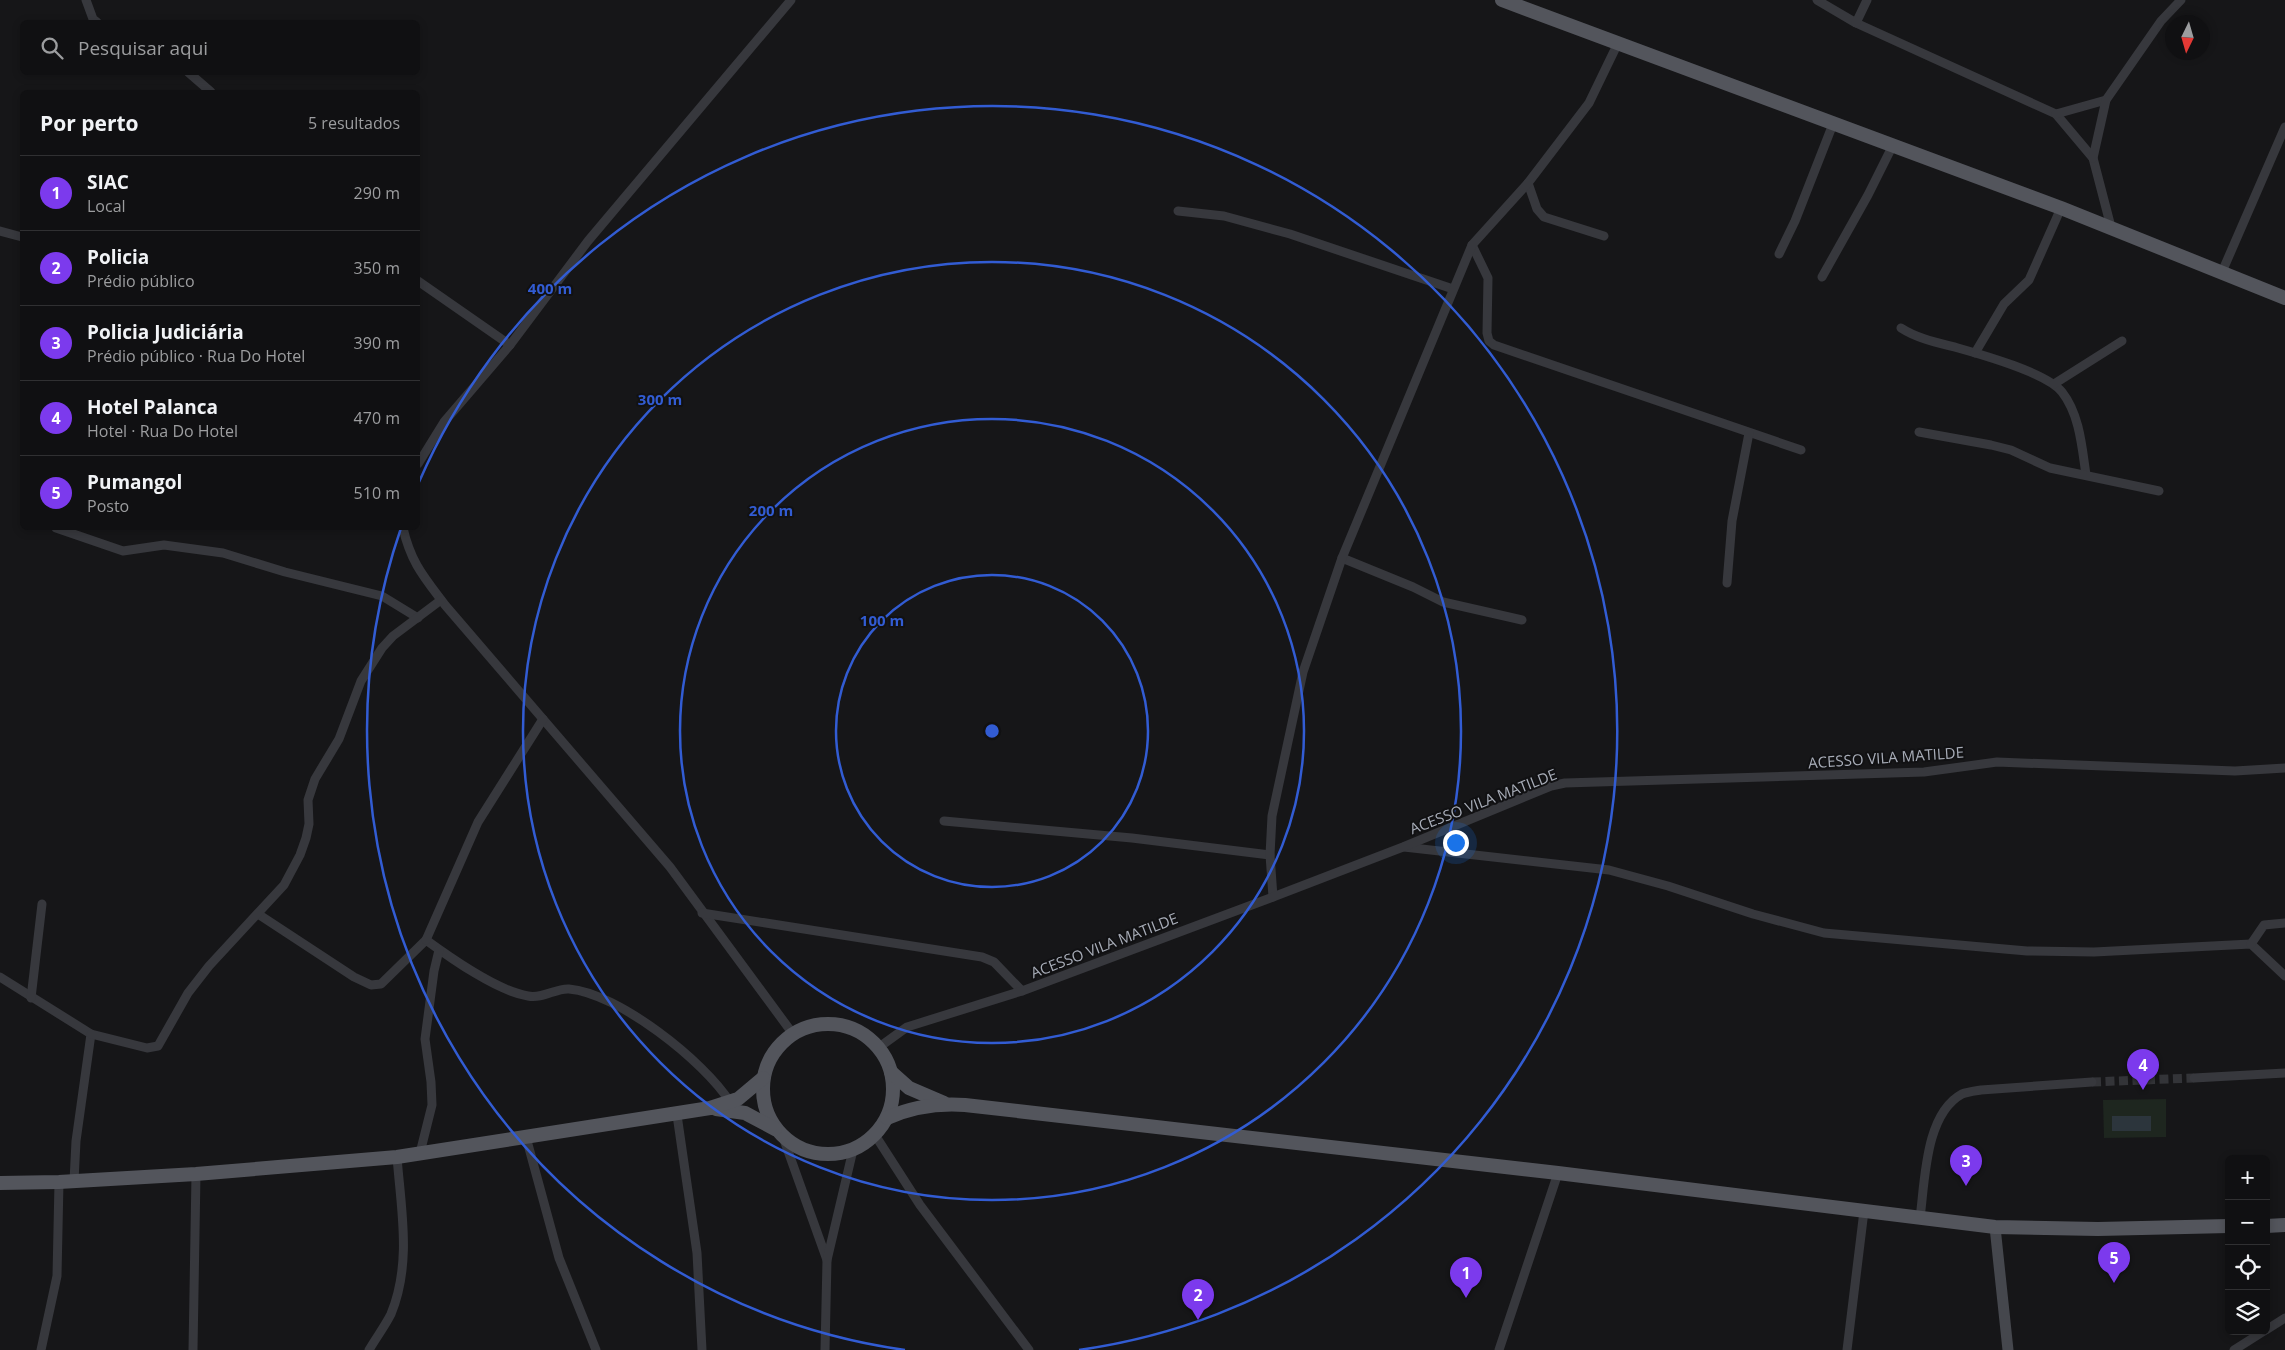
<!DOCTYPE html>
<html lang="pt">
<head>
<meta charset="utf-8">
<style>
	:root { --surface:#101012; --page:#1e1e20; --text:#f1f3f6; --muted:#9c9d9f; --line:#303032; --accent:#7c3aed }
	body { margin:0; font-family:"Open Sans",sans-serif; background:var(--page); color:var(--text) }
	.controls { position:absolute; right:15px; bottom:15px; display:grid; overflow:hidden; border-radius:8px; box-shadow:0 2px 8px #0003 }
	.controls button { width:45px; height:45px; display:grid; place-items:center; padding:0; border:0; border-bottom:1px solid var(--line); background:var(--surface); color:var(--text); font:25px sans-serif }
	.compass { position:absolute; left:2165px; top:15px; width:45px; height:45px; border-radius:50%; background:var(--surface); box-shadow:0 2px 8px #0003; rotate:185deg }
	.you { position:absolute; left:1455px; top:842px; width:18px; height:18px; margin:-12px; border:4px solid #fff; border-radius:50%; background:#1a73e8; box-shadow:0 0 0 8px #1a73e833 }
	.badge { display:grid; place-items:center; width:32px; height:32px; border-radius:50%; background:var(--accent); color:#fff; font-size:16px; font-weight:700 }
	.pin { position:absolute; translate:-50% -41px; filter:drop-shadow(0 1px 2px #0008) }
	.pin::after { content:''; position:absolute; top:26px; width:18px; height:15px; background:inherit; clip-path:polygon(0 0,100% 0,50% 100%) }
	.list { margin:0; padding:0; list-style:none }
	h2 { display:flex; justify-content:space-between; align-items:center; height:65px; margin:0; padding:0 20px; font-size:21px }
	h2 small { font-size:16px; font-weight:400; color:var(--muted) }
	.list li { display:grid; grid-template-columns:32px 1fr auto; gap:15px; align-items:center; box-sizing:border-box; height:75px; padding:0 20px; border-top:1px solid var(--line) }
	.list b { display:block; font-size:19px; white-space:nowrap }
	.list p { margin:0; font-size:16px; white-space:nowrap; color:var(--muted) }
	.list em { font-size:16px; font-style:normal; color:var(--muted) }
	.icon { flex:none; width:28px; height:28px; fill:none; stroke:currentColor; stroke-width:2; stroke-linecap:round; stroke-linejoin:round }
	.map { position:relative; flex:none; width:2285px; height:1350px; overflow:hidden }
	.search { position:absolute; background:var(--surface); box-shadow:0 2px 8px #0003; left:20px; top:20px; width:400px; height:55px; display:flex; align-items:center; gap:12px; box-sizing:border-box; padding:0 18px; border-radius:8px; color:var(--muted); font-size:19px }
	.panel { position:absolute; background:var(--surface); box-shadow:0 2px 8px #0003; left:20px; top:90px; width:400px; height:440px; border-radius:8px }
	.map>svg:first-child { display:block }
</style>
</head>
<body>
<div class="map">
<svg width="2285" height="1350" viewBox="0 0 2285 1350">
	<rect width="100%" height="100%" fill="#161618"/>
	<path fill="#1e261f" d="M2166,1099v38l-62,1 -1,-38z"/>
	<rect fill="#2c353c" x="2112" y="1116" width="39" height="15"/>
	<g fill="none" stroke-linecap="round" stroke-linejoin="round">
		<path stroke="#333438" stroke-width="9" stroke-dasharray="9 4.5" stroke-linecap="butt" d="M2092,1082l102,-4"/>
		<g stroke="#37383d" stroke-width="9">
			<path d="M86,0l7,19 4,3"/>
			<path d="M1817,0l39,23 200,91 37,44 18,69"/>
			<path d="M1856,23l11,-23"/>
			<path d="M188,72l23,20"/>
			<path d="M2056,114l50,-14"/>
			<path d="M2093,158l13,-58 55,-79 20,-21"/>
			<path d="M1528,183l9,26 7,8 60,19"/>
			<path d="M1178,211l46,5 66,18 163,55"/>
			<path d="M0,231l22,6"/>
			<path d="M1472,245l16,33 -1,55 2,8 5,4 307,105"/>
			<path d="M1779,254l16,-33 38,-97"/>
			<path d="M2222,272l63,-145"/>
			<path d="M1822,277l46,-82 25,-50"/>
			<path d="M418,281l92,64"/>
			<path d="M1901,328c17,11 38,15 57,20 25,7 89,25 104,44 18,23 20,56 24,83"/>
			<path d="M1975,353l29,-49 25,-24 32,-72"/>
			<path d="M2054,384l68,-43"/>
			<path d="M1919,432l72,13 20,5 39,18 109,23"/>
			<path d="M418,464l26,-42 66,-77 78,-104 203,-241"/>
			<path d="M56,528l67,23 41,-6 59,8 62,19 97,24 36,22"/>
			<path d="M403,528c8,35 21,49 42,77l225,262 123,167"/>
			<path d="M1342,558l71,29 30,15 79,18"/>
			<path d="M1727,583l5,-62 17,-88"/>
			<path d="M944,821l188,17 138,17"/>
			<path d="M1404,847l205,23 59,16 85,28 71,19 203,18 67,1 157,-8 34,32"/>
			<path d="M1273,897l-3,-42 2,-39 31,-144 39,-114 130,-313 56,-62 61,-80 29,-60"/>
			<path d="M702,913l280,44 12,5 28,29"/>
			<path d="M258,914l96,63 17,8 10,-1 45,-44c26,19 71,51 102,56 15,3 28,-8 41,-7 49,4 135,72 161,113"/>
			<path d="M426,940l52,-118 65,-103"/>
			<path d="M2251,944l13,-19 21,-2"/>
			<path d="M0,977l91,57 -15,107 -2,40"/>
			<path d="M31,998l11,-94"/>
			<path d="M91,1034l56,14 11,-2 30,-53 21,-27 75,-81 16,-30 6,-17 3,-14 -1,-24 7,-21 24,-40 22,-58 21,-33 11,-12 48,-36"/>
			<path d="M878,1048l29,-21 115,-36 251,-94 130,-50 148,-61 14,-3 359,-11 73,-10 238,9 50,-3"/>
			<path d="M2194,1078l91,-5"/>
			<path d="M677,1115l20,138 5,97"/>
			<path d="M875,1135l45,70 109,145"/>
			<path d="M526,1137l33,121 37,92"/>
			<path d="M783,1137l44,123"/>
			<path d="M420,1153l12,-48 -1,-23 -6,-43 9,-68 5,-21"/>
			<path d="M1920,1218c5,-37 5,-104 42,-124 5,-2 13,-3 19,-4l111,-8"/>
			<path d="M2266,1330l19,-12"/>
			<path d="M41,1350l16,-74 2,-94"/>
			<path d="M193,1350l3,-176"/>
			<path d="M369,1350c7,-12 16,-24 22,-36 21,-51 10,-105 6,-157"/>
			<path d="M825,1350l2,-90 26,-110"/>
			<path d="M1499,1350l59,-177"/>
			<path d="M1847,1350l17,-139"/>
			<path d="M2234,1350l30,-19"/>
		</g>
		<path stroke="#45474d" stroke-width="11" d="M1995,1227l13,123"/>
		<g stroke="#53555c" stroke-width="14">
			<path d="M1502,0l559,208 224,90"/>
			<circle cx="828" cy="1089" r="65"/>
			<path d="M891,1072l18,16 35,15"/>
			<path d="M716,1109l29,4 30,16"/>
			<path d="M887,1118c25,-11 51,-15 78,-13l593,68 437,54 103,2 131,-3"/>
			<path d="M0,1183l59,-1 137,-8 201,-17 313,-49 28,-9 25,-21"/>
			<path d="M2266,1226l19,-1"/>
		</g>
	</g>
	<g fill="none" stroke="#325cd3" stroke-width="2.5">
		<circle cx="992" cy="731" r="156"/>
		<circle cx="992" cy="731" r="312"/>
		<circle cx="992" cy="731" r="469"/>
		<path d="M905 1350A625 625 0 0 1 401 528M419 482A625 625 0 1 1 1079 1350"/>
	</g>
	<g text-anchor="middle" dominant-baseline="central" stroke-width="4" stroke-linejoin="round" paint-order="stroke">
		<g font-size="15" fill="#a8adb8" stroke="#111113">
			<text transform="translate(1886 757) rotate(-4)">ACESSO VILA MATILDE</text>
			<text transform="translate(1483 801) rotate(-21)">ACESSO VILA MATILDE</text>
			<text transform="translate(1104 945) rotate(-21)">ACESSO VILA MATILDE</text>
		</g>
	</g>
	<circle cx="992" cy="731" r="8" fill="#325cd3" stroke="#111113" stroke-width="2.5"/>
	<g font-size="15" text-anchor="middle" font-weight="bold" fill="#325cd3" stroke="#111113" stroke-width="4" stroke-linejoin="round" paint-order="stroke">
		<text x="550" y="294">400 m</text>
		<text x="660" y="405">300 m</text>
		<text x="771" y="516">200 m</text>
		<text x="882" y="626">100 m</text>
	</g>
</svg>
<div class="controls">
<button>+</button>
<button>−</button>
<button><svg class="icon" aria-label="locate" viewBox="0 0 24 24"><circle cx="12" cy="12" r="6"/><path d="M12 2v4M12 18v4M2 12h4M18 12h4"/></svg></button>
<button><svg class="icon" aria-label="layers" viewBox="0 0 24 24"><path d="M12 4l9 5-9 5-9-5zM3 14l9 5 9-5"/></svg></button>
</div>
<svg class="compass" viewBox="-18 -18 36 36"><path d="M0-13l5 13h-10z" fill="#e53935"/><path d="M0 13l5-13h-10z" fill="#9c9d9f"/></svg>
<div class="you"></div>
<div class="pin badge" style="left:1466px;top:1298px">1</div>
<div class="pin badge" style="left:1198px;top:1320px">2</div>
<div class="pin badge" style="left:1966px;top:1186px">3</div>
<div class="pin badge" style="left:2143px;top:1090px">4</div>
<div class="pin badge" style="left:2114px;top:1283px">5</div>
<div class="search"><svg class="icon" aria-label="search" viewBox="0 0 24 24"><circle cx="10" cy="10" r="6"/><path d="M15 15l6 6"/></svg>Pesquisar aqui</div>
<section class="panel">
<h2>Por perto<small>5 resultados</small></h2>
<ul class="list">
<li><span class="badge">1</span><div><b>SIAC</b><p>Local</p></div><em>290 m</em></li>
<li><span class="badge">2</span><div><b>Policia</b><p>Prédio público</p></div><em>350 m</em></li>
<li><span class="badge">3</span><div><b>Policia Judiciária</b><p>Prédio público · Rua Do Hotel</p></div><em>390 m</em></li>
<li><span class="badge">4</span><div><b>Hotel Palanca</b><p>Hotel · Rua Do Hotel</p></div><em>470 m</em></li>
<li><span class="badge">5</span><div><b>Pumangol</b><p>Posto</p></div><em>510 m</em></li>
</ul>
</section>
</div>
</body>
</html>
